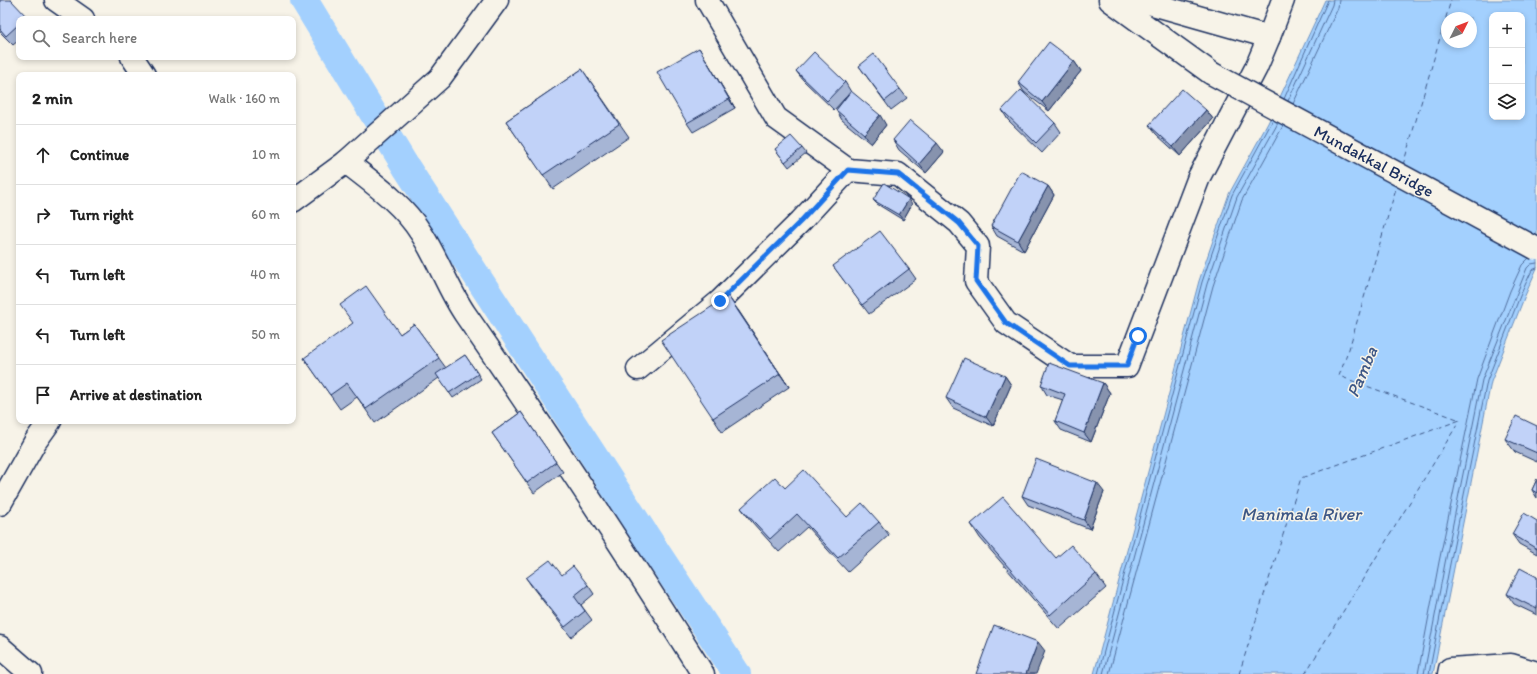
<!DOCTYPE html>
<html lang="en">
<head>
<meta charset="utf-8">
<style>
	:root { --surface:#fff; --page:#f2f2f2; --text:#222; --muted:#767676; --line:#e0e0e0 }
	body { margin:0; font-family:Itim,sans-serif; background:var(--page); color:var(--text) }
	.controls { position:absolute; right:12px; top:12px; display:grid; overflow:hidden; border-radius:8px; box-shadow:0 2px 6px #0003 }
	.controls button { width:36px; height:36px; display:grid; place-items:center; padding:0; border:0; border-bottom:1px solid var(--line); background:var(--surface); color:var(--text); font:20px sans-serif }
	.compass { position:absolute; left:1441px; top:12px; width:36px; height:36px; border-radius:50%; background:var(--surface); box-shadow:0 2px 6px #0003; rotate:48deg }
	.stop { position:absolute; width:12px; height:12px; margin:-9px; border:3px solid #1a73e8; border-radius:50%; background:#fff }
	.stop.end { background:#1a73e8; border-color:#fff; box-shadow:0 1px 4px #0008 }
	.list { margin:0; padding:0; list-style:none }
	h2 { display:flex; justify-content:space-between; align-items:center; height:52px; margin:0; padding:0 16px; font-size:17px }
	h2 small { font-size:13px; font-weight:400; color:var(--muted) }
	.list li { display:grid; grid-template-columns:26px 1fr auto; gap:12px; align-items:center; box-sizing:border-box; height:60px; padding:0 16px; border-top:1px solid var(--line) }
	.list b { display:block; font-size:15px; white-space:nowrap }
	.list em { font-size:13px; font-style:normal; color:var(--muted) }
	.icon { flex:none; width:22px; height:22px; fill:none; stroke:currentColor; stroke-width:2; stroke-linecap:round; stroke-linejoin:round }
	.map { position:relative; flex:none; width:1537px; height:674px; overflow:hidden }
	.search { position:absolute; background:var(--surface); box-shadow:0 2px 6px #0003; left:16px; top:16px; width:280px; height:44px; display:flex; align-items:center; gap:10px; box-sizing:border-box; padding:0 14px; border-radius:8px; color:var(--muted); font-size:15px }
	.panel { position:absolute; background:var(--surface); box-shadow:0 2px 6px #0003; left:16px; top:72px; width:280px; height:352px; border-radius:8px }
	.map>svg:first-child { display:block }
</style>
</head>
<body>
<div class="map">
<svg width="1537" height="674" viewBox="0 0 1537 674">
	<rect width="100%" height="100%" fill="#f7f3e8"/>
	<filter id="ink" filterUnits="userSpaceOnUse"><feTurbulence type="fractalNoise" baseFrequency=".025" numOctaves="2"/><feDisplacementMap in="SourceGraphic" scale="8" xChannelSelector="R" yChannelSelector="G"/><feConvolveMatrix kernelMatrix="1 2 1 2 8 2 1 2 1" color-interpolation-filters="sRGB"/></filter>
	<g filter="url(#ink)">
		<path fill="#a3d0fe" stroke="#6d90be" fill-rule="evenodd" d="M1325,0h212v268l-13,30 -33,84 -58,292h-339l105,-393 30,-87 39,-71zM1492,15h30v102h-30zM1447,18h24v24h-24z"/>
		<g fill="none" stroke-linecap="round" stroke-linejoin="round">
			<g stroke="#516f9e" stroke-width="1">
				<path d="M1284,99l44,-99"/>
				<path d="M1288,101l44,-96 1,-5"/>
				<path d="M1293,104l45,-96 1,-8"/>
				<path d="M1098,674l104,-392 30,-87 41,-75"/>
				<path d="M1103,674l104,-390 30,-87 41,-74"/>
				<path d="M1109,674l104,-388 29,-86 41,-74"/>
				<path d="M1418,674l21,-112 38,-183 33,-88 12,-26 7,-7"/>
				<path d="M1424,674l21,-111 37,-183 45,-112 4,-4 6,-1"/>
				<path d="M1429,674l21,-110 37,-183 33,-85 12,-26 5,-2"/>
			</g>
			<path stroke="#a3d0fe" stroke-width="28" d="M304,0l102,167 249,383 82,124"/>
			<g stroke="#3d5786" stroke-width="1" stroke-dasharray="5 4" stroke-linecap="butt">
				<path d="M1403,165l48,-165"/>
				<path d="M1239,674l62,-196 159,-58 -121,-44 10,-27 48,-164"/>
				<path d="M1305,674l155,-254"/>
			</g>
			<g stroke="#1b2f5e" stroke-width="25">
				<g id="street">
					<path d="M56,0l27,19"/>
					<path d="M707,0l69,118 72,52 50,4 61,49 19,23 -2,35 30,42 64,43h57l72,-189 57,-109 13,-31"/>
					<path d="M1138,0l131,37 14,-37"/>
					<path d="M132,57l12,18"/>
					<path d="M346,162c27,21 57,42 75,71 17,26 27,56 44,81 82,118 161,238 238,360"/>
					<path d="M638,369l82,-68 81,-80 47,-51"/>
					<path d="M0,647l31,27"/>
					<path d="M1449,674l1,-5 61,-4 26,8"/>
				</g>
			</g>
			<g stroke="#1b2f5e" stroke-width="25">
				<g id="secondary">
					<path d="M1110,0l101,73"/>
					<path d="M293,201l53,-39 94,-84 57,-78"/>
					<path d="M0,504l35,-62 15,-21"/>
				</g>
			</g>
			<use href="#street" stroke="#f7f3e8" stroke-width="22"/>
			<use href="#secondary" stroke="#f7f3e8" stroke-width="22"/>
			<g stroke="#1b2f5e" stroke-width="25" stroke-linecap="butt">
				<path id="secondary-bridge" d="M1211,73l326,176"/>
			</g>
			<use href="#secondary-bridge" stroke="#f7f3e8" stroke-width="22"/>
		</g>
		<g fill="#a6b5d5" stroke="#1b2f5e">
			<path d="M0,0l27,17 1,2h-9v21l-6,5 -13,-13z"/>
			<path d="M699,48l36,60 -42,24 -6,-9z"/>
			<path d="M1074,61l7,10 -32,40 -25,-19 -6,-10z"/>
			<path d="M859,66l41,23 7,9 -16,12z"/>
			<path d="M582,69l47,68 -76,52 -47,-68z"/>
			<path d="M796,71l49,11 6,10 35,33 -15,19 -29,-24 -6,-10 10,-13 -12,13 -31,-30z"/>
			<path d="M1002,110l53,13 6,9 -19,21 -34,-33z"/>
			<path d="M1206,110l7,9 -33,37 -24,-22 -7,-9z"/>
			<path d="M893,140l51,12 -18,21 -27,-23z"/>
			<path d="M802,148l4,5 -17,14 -14,-18z"/>
			<path d="M1048,186l6,9 -30,56 -27,-15 -6,-10z"/>
			<path d="M873,200l39,4 -9,16 -26,-16z"/>
			<path d="M833,266l76,3 7,10 -47,35z"/>
			<path d="M738,310l51,77 -67,45 -9,-14z"/>
			<path d="M414,324l32,44 19,-13 16,24 -28,19 -14,-20 -64,45 -18,-26 -17,12 -36,-51 96,-24z"/>
			<path d="M1005,376l6,9 -18,41 -40,-18 -7,-10z"/>
			<path d="M1103,383l7,10 -19,49 -30,-12 -6,-9 8,-21 -16,-5 -6,-10z"/>
			<path d="M521,412l42,60 -29,21 -42,-60z"/>
			<path d="M1537,426v36l-22,-10 -10,-13z"/>
			<path d="M1537,479v19l-5,-8z"/>
			<path d="M785,488l62,29 32,5 10,13 -41,37 -41,-45 -28,25 -28,-31 -10,-13z"/>
			<path d="M1104,492l-14,37 -62,-24 -6,-9z"/>
			<path d="M1537,521v33l-18,-10 -7,-10z"/>
			<path d="M971,524l125,50 10,14 -47,41 -79,-91z"/>
			<path d="M562,575l26,10 6,9 -13,11 11,15 -21,17 -38,-49 -7,-10z"/>
			<path d="M1537,577v38l-23,-11 -7,-10z"/>
		</g>
		<g fill="#8793ae" stroke="#1b2f5e">
			<path d="M699,48l36,60 -6,-9z"/>
			<path d="M1074,61l7,10 -32,40 -7,-9z"/>
			<path d="M1206,110l7,9 -33,37 -7,-9z"/>
			<path d="M880,115l6,10 -15,19 -7,-10z"/>
			<path d="M937,143l7,9 -18,21 -7,-9z"/>
			<path d="M1048,186l6,9 -30,56 -6,-10z"/>
			<path d="M909,199l3,5 -9,16 -4,-5z"/>
			<path d="M728,296l10,14 51,77 -9,-13z"/>
			<path d="M1005,376l6,9 -18,41 -7,-9z"/>
			<path d="M1103,383l7,10 -19,49 -7,-9z"/>
			<path d="M1097,483l7,9 -14,37 -6,-9z"/>
			<path d="M1038,642l7,9 -9,23h-10z"/>
		</g>
		<g fill="#c1d2f8" stroke="#1b2f5e">
			<path d="M0,0h11l16,17 -3,2h-5v5l-13,12 -6,-7z"/>
			<path d="M1049,42l25,19 -32,41 -24,-20z"/>
			<path d="M699,48l30,51 -42,24 -30,-51z"/>
			<path d="M814,52l31,30 -18,19 -31,-30z"/>
			<path d="M874,54l26,35 -15,12 -26,-35z"/>
			<path d="M582,69l37,55 -76,51 -37,-54z"/>
			<path d="M1182,89l24,21 -33,37 -24,-22z"/>
			<path d="M1021,90l34,33 -19,20 -34,-33z"/>
			<path d="M851,91l29,24 -16,19 -28,-24z"/>
			<path d="M910,120l27,23 -18,21 -26,-24z"/>
			<path d="M791,136l11,12 -17,14 -10,-13z"/>
			<path d="M1021,171l27,15 -30,55 -27,-15z"/>
			<path d="M884,183l25,16 -10,16 -26,-15z"/>
			<path d="M880,231l29,38 -47,36 -29,-39z"/>
			<path d="M366,286l34,48 14,-10 25,34 -73,51 -19,-26 -17,12 -26,-37 49,-35 -13,-18z"/>
			<path d="M728,296l52,78 -67,44 -52,-78z"/>
			<path d="M465,355l13,19 -29,19 -13,-19z"/>
			<path d="M964,358l41,18 -19,41 -40,-19z"/>
			<path d="M1049,363l54,20 -19,50 -29,-12 10,-27 -24,-9z"/>
			<path d="M521,412l35,50 -29,21 -35,-50z"/>
			<path d="M1516,416l21,10v27l-32,-14z"/>
			<path d="M1036,459l61,24 -13,37 -62,-24z"/>
			<path d="M804,470l43,47 15,-14 17,19 -41,36 -41,-44 -27,25 -29,-31 34,-31 10,11z"/>
			<path d="M1537,479v14l-5,-3z"/>
			<path d="M1003,497l53,61 15,-13 25,29 -46,41 -79,-91z"/>
			<path d="M1524,513l13,8v28l-25,-15z"/>
			<path d="M550,560l12,15 11,-9 15,19 -14,11 11,15 -20,16 -39,-49z"/>
			<path d="M1520,568l17,9v32l-30,-15z"/>
			<path d="M994,625l44,17 -12,32h-50z"/>
		</g>
	</g>
	<g fill="none" stroke-linecap="round" stroke-linejoin="round" filter="url(#ink)">
		<path stroke="#1a73e8" stroke-width="5" d="M720,301l81,-80 47,-51 50,4 61,49 19,23 -2,35 30,42 64,43h57l11,-30"/>
	</g>
	<g text-anchor="middle" dominant-baseline="central" stroke-width="3" stroke-linejoin="round" paint-order="stroke">
		<g font-size="17" fill="#1b2f5e" stroke="#f7f3e8">
			<text transform="translate(1374 161) rotate(28)">Mundakkal Bridge</text>
		</g>
		<g font-size="18" font-style="italic" fill="#3d5786" stroke="#f7f3e8">
			<text transform="translate(1362 372) rotate(-67)">Pamba</text>
			<text x="1301" y="514">Manimala River</text>
		</g>
	</g>
</svg>
<div class="controls">
<button>+</button>
<button>−</button>
<button><svg class="icon" aria-label="layers" viewBox="0 0 24 24"><path d="M12 4l9 5-9 5-9-5zM3 14l9 5 9-5"/></svg></button>
</div>
<svg class="compass" viewBox="-18 -18 36 36"><path d="M0-13l5 13h-10z" fill="#e53935"/><path d="M0 13l5-13h-10z" fill="#767676"/></svg>
<div class="stop" style="left:1138px;top:336px"></div>
<div class="stop end" style="left:720px;top:301px"></div>
<div class="search"><svg class="icon" aria-label="search" viewBox="0 0 24 24"><circle cx="10" cy="10" r="6"/><path d="M15 15l6 6"/></svg>Search here</div>
<section class="panel">
<h2>2 min<small>Walk · 160 m</small></h2>
<ul class="list">
<li><svg class="icon" aria-label="ahead" viewBox="0 0 24 24"><path d="M12 20V5M6 11l6-6 6 6"/></svg><div><b>Continue</b></div><em>10 m</em></li>
<li><svg class="icon" aria-label="right" viewBox="0 0 24 24"><path d="M7 20v-9h11M14 6l5 5-5 5"/></svg><div><b>Turn right</b></div><em>60 m</em></li>
<li><svg class="icon" aria-label="left" viewBox="0 0 24 24"><path d="M17 20v-9H6M10 6l-5 5 5 5"/></svg><div><b>Turn left</b></div><em>40 m</em></li>
<li><svg class="icon" aria-label="left" viewBox="0 0 24 24"><path d="M17 20v-9H6M10 6l-5 5 5 5"/></svg><div><b>Turn left</b></div><em>50 m</em></li>
<li><svg class="icon" aria-label="arrive" viewBox="0 0 24 24"><path d="M6 21V4h12l-3 4 3 4H6"/></svg><div><b>Arrive at destination</b></div></li>
</ul>
</section>
</div>
</body>
</html>
